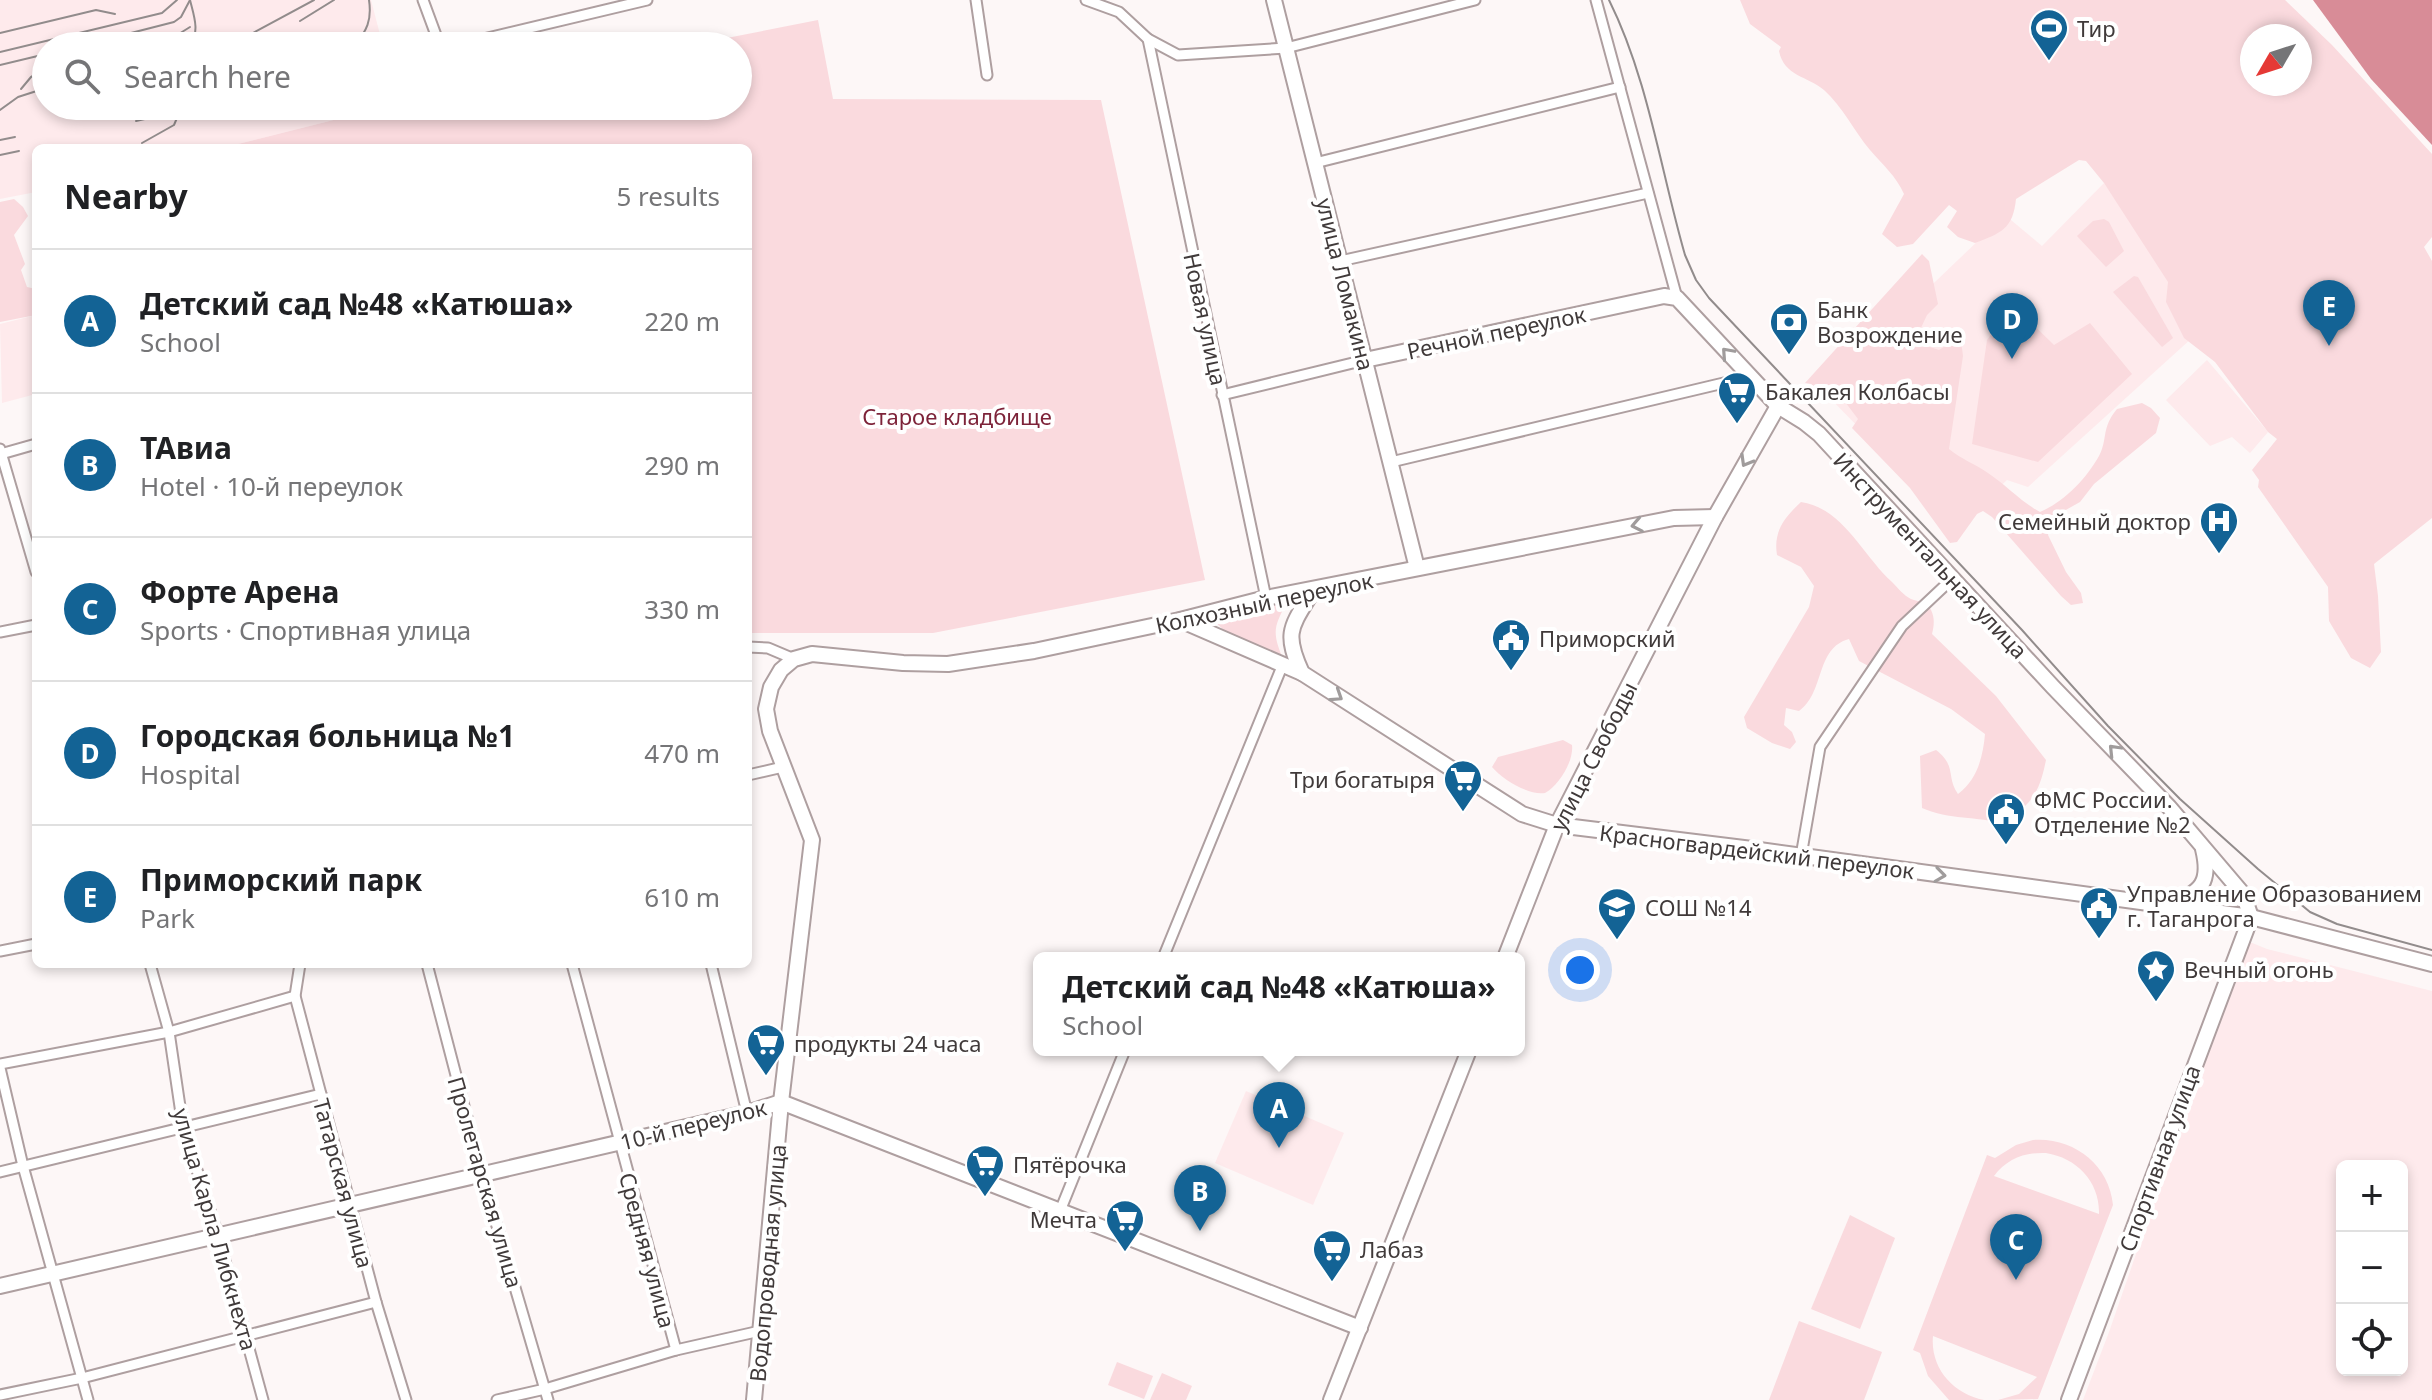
<!DOCTYPE html>
<html lang="en">
<head>
<meta charset="utf-8">
<style>
	:root { --surface:#fff; --page:#f2f2f2; --text:#202124; --muted:#757577; --line:#e0e0e0; --accent:#136395 }
	body { margin:0; font-family:"Noto Sans",sans-serif; background:var(--page); color:var(--text) }
	.controls { position:absolute; right:24px; bottom:24px; display:grid; overflow:hidden; border-radius:12px; box-shadow:0 4px 12px #0003 }
	.controls button { width:72px; height:72px; display:grid; place-items:center; padding:0; border:0; border-bottom:2px solid var(--line); background:var(--surface); color:var(--text); font:40px sans-serif }
	.compass { position:absolute; left:2240px; top:24px; width:72px; height:72px; border-radius:50%; background:var(--surface); box-shadow:0 4px 12px #0003; rotate:231deg }
	.you { position:absolute; left:1580px; top:970px; width:28px; height:28px; margin:-20px; border:6px solid #fff; border-radius:50%; background:#1a73e8; box-shadow:0 0 0 12px #1a73e833 }
	.badge { display:grid; place-items:center; width:52px; height:52px; border-radius:50%; background:var(--accent); color:#fff; font-size:26px; font-weight:700 }
	.pin { position:absolute; translate:-50% -66px; filter:drop-shadow(0 2px 4px #0008) }
	.pin::after { content:''; position:absolute; top:42px; width:28px; height:24px; background:inherit; clip-path:polygon(0 0,100% 0,50% 100%) }
	.popup { position:absolute; left:1033px; top:952px; width:492px; height:104px; box-sizing:border-box; display:grid; place-content:center; border-radius:12px; background:var(--surface); filter:drop-shadow(0 2px 6px #0005); font-size:26px; white-space:nowrap; color:var(--muted) }
	.popup b { font-size:30px; color:var(--text) }
	.popup::after { content:''; position:absolute; left:50%; top:100%; margin-left:-16px; border:16px solid transparent; border-top-color:var(--surface) }
	.list { margin:0; padding:0; list-style:none }
	h2 { display:flex; justify-content:space-between; align-items:center; height:104px; margin:0; padding:0 32px; font-size:34px }
	h2 small { font-size:26px; font-weight:400; color:var(--muted) }
	.list li { display:grid; grid-template-columns:52px 1fr auto; gap:24px; align-items:center; box-sizing:border-box; height:144px; padding:0 32px; border-top:2px solid var(--line) }
	.list b { display:block; font-size:30px; white-space:nowrap }
	.list p { margin:0; font-size:26px; white-space:nowrap; color:var(--muted) }
	.list em { font-size:26px; font-style:normal; color:var(--muted) }
	.icon { flex:none; width:44px; height:44px; fill:none; stroke:currentColor; stroke-width:2; stroke-linecap:round; stroke-linejoin:round }
	.map { position:relative; flex:none; width:2432px; height:1400px; overflow:hidden }
	.search { position:absolute; background:var(--surface); box-shadow:0 4px 12px #0003; left:32px; top:32px; width:720px; height:88px; display:flex; align-items:center; gap:20px; box-sizing:border-box; padding:0 28px; border-radius:44px; color:var(--muted); font-size:30px }
	.panel { position:absolute; background:var(--surface); box-shadow:0 4px 12px #0003; left:32px; top:144px; width:720px; height:824px; border-radius:12px }
	.map>svg:first-child { display:block }
</style>
</head>
<body>
<div class="map">
<svg width="2432" height="1400" viewBox="0 0 2432 1400">
	<rect width="100%" height="100%" fill="#fdf7f7"/>
	<g fill="#feeaec" fill-rule="evenodd">
		<path d="M0,0h371l12,46h-337v60h343l-167,42h-186v44l-36,7z"/>
		<path d="M2104,183l99,145 -175,159 -21,-7 -50,48 -135,-138 183,-175 37,31z"/>
		<path d="M36,315v79l-34,9 -2,-79z"/>
		<path d="M2207,360l61,72 -18,21 -18,-16 -22,9 -44,-46z"/>
		<path d="M2245,940l22,9 165,42v409h-349l26,-68zM2342,1166h60v204h-60z"/>
		<path d="M1246,1091l98,42 -31,72 -98,-42z"/>
	</g>
	<g fill="#fadade" fill-rule="evenodd">
		<path d="M1740,0h545l47,45 100,109v83l-8,10 8,14v257l-58,46 4,32 3,56 -11,16 -19,-10 -22,-37 -1,-34 -70,-100 1,-7 -7,-10 25,-31 -9,-7 -53,-70 -31,-24 -18,-36 2,-20 -64,-99 -18,-22 -7,-1 -63,39c-3,30 -15,34 -41,44l-17,-6 -11,-10 10,-16 -8,-6 -36,39 -16,3 -15,-13 22,-40c-8,-18 -21,-29 -34,-44 -16,-19 -27,-43 -46,-60 -17,-14 -40,-14 -45,-39l2,-4 -31,-23zM2252,36h48v48h-48z"/>
		<path d="M818,20l15,79 268,1 104,480 -272,53h-185v-485h-526l167,-42h349v-60h-52z"/>
		<path d="M14,199l9,8 5,9 -14,19 11,29 -4,6 6,17 9,2v26l-36,7v-120z"/>
		<path d="M2104,219l5,3 15,29 -18,16 -29,-31 16,-15z"/>
		<path d="M1922,254l7,7 9,43 -11,11 -8,17 8,14 12,4 16,-10 6,1 2,15 -14,93c12,10 26,15 39,24 18,12 32,28 52,39 24,-10 46,-33 59,-56 9,-17 2,-28 18,-47l25,-6 9,5 9,10 -4,15 -62,51 -14,18 -16,9 -13,12 -3,12 18,37 15,21 2,10 -12,2 -10,-9 -69,-79 -9,-6 -6,3 -20,28 -7,1 -40,-55 -58,-60 6,-9 -19,-25 -15,5 -13,-15 -6,-1z"/>
		<path d="M2134,276l4,1 35,61 -11,9 -49,-55z"/>
		<path d="M2013,305l41,40 36,-22 42,51 -94,88 -66,-18 15,-104z"/>
		<path d="M1801,502c42,6 62,54 91,80 5,5 12,14 19,17 8,3 15,2 20,11 4,8 3,16 1,24l64,62 50,64c-7,35 -15,43 -42,64 -27,-8 -55,-4 -82,-16l-2,-52 16,-6c21,16 10,27 22,44 19,-14 25,-37 27,-60l-34,-25 -92,-48 -10,-22c-34,9 -24,54 -50,72l-13,-3 -2,17 8,7 4,10 -6,7 -18,-6 -25,-15 -3,-11 65,-110 5,-21 -13,-19 -24,-12c-4,-24 8,-38 24,-53z"/>
		<path d="M1284,602l2,2c-11,21 -14,27 -5,50l-5,2 -50,-24 -12,-11 4,-6z"/>
		<path d="M1563,740l9,5c2,16 -13,40 -27,48 -16,3 -43,-14 -53,-26l6,-10z"/>
		<path d="M2033,1140c40,-3 76,24 80,65l-75,194 -40,1 21,-6 18,-17 -104,-41c-3,32 20,58 51,64h-35l-21,-24 -8,-23 -7,-3 74,-195 8,3 21,-13zM2046,1153c31,5 54,29 53,61l-105,-38c13,-17 31,-24 52,-23z"/>
		<path d="M1850,1215l45,23 -35,91 -49,-20z"/>
		<path d="M1799,1321l83,31 -18,48h-95z"/>
		<path d="M1117,1362l36,14 -9,23 -36,-14z"/>
		<path d="M1162,1373l30,13 -6,14h-36z"/>
	</g>
	<path fill="#d88c97" d="M2313,0h119v145l-61,-66z"/>
	<g fill="none" stroke-linecap="round" stroke-linejoin="round">
		<g stroke="#ae9fa0" stroke-width="13">
			<g id="street">
				<path d="M423,0l17,46"/>
				<path d="M976,0l11,75"/>
				<path d="M1086,0l33,12 29,27 30,16 108,-7 189,-48"/>
				<path d="M1596,0l81,298"/>
				<path d="M1148,39l118,559"/>
				<path d="M454,46l193,-46"/>
				<path d="M1315,163l305,-76"/>
				<path d="M1340,261l308,-68"/>
				<path d="M1222,395l143,-35"/>
				<path d="M0,449l36,123"/>
				<path d="M1,454l35,-10"/>
				<path d="M1391,462l358,-85"/>
				<path d="M0,632l36,-7"/>
				<path d="M748,647l20,1 26,11"/>
				<path d="M748,775l35,-8"/>
				<path d="M1801,856l19,-109 82,-121 51,-48"/>
				<path d="M0,951l36,-7"/>
				<path d="M1163,958l120,-294"/>
				<path d="M150,964l19,68 14,95 35,108 45,165"/>
				<path d="M300,964l-5,32 81,306 30,98"/>
				<path d="M427,964l55,211 66,225"/>
				<path d="M572,964l104,386"/>
				<path d="M711,964l36,149"/>
				<path d="M0,1064l169,-32 126,-36"/>
				<path d="M0,1068l23,98 65,234"/>
				<path d="M0,1172l321,-78"/>
				<path d="M1060,1211l65,-161"/>
				<path d="M0,1395l82,-17 294,-76"/>
				<path d="M497,1400l48,-11 131,-39 84,-19"/>
			</g>
		</g>
		<g stroke="#ae9fa0" stroke-width="18">
			<g id="secondary">
				<path d="M1274,0l143,568"/>
				<path d="M1365,360l299,-64 13,2 101,108 26,16 15,12 234,253 116,120 74,87 8,23"/>
				<path d="M1314,589c-23,38 -31,43 -12,84l220,141 35,11 195,24 499,68 181,47"/>
				<path d="M1180,620l122,53"/>
				<path d="M2171,904c31,-12 40,-22 32,-55"/>
				<path d="M1505,958l52,-133 158,-308 63,-111"/>
				<path d="M0,1286l747,-173 34,-11 579,226"/>
				<path d="M754,1400l27,-298 31,-262 -42,-109 -4,-22 5,-22 10,-17 13,-11 18,-5 91,9 45,1 86,-13 146,-31 86,-22 408,-80 41,-1"/>
				<path d="M1331,1400l138,-350"/>
				<path d="M2069,1400l182,-483"/>
			</g>
		</g>
		<use href="#street" stroke="#fff" stroke-width="9"/>
		<use href="#secondary" stroke="#fff" stroke-width="14"/>
		<g stroke="#928c8c" stroke-width="2">
			<path d="M1609,0c39,78 52,172 76,255l11,25 13,18 313,332 86,96 72,73 78,70 52,43 27,12 95,26"/>
			<path d="M300,21l34,-21"/>
			<path d="M0,33l96,-23 19,4"/>
			<path d="M80,46l94,-24 7,-5 9,-17"/>
			<path d="M148,46l26,-9 16,-10"/>
			<path d="M190,46c10,-15 4,-30 0,-46"/>
			<path d="M211,46l26,-12"/>
			<path d="M229,46l85,-46"/>
			<path d="M354,46c13,-15 18,-26 15,-46"/>
			<path d="M0,52l162,-39 15,-13"/>
			<path d="M0,65l46,-11"/>
			<path d="M21,89l10,-12 15,-8"/>
			<path d="M0,110l18,-13 28,-9"/>
			<path d="M136,121l35,-8 10,-7"/>
			<path d="M0,140l15,-3"/>
			<path d="M142,143l32,-18 8,-19"/>
			<path d="M0,155l19,-4"/>
		</g>
	</g>
	<defs><path id="oneway-chevron" d="M-2-3.5L2.5 0L-2 3.5" fill="none" stroke-width="1.6" stroke-linecap="round" stroke-linejoin="round" transform="scale(2)"/></defs>
	<g stroke="#a09c9c">
		<use href="#oneway-chevron" transform="translate(1727 353) rotate(-132)"/>
		<use href="#oneway-chevron" transform="translate(1746 461) rotate(120)"/>
		<use href="#oneway-chevron" transform="translate(1637 525) rotate(169)"/>
		<use href="#oneway-chevron" transform="translate(1337 696) rotate(33)"/>
		<use href="#oneway-chevron" transform="translate(2114 750) rotate(-134)"/>
		<use href="#oneway-chevron" transform="translate(1940 875) rotate(8)"/>
	</g>
	<defs>
		<g id="stadium-pin" transform="scale(2)"><path d="M0 17L-7.5 6A9.5 9.5 0 1 1 7.5 6Z" fill="#136395" stroke="#fff"/><path d="M0-5a6.5 5 0 1 0 0 10a6.5 5 0 1 0 0-10ZM-3.5-1.8h7v3.6h-7Z" fill="#fff"/></g>
		<g id="bank-pin" transform="scale(2)"><path d="M0 17L-7.5 6A9.5 9.5 0 1 1 7.5 6Z" fill="#136395" stroke="#fff"/><path d="M-6-4H6V4H-6ZM0-2.3a2.3 2.3 0 1 0 0 4.6a2.3 2.3 0 1 0 0-4.6Z" fill="#fff"/></g>
		<g id="supermarket-pin" transform="scale(2)"><path d="M0 17L-7.5 6A9.5 9.5 0 1 1 7.5 6Z" fill="#136395" stroke="#fff"/><path d="M-6-5.5h2.5l.6 2H6L4.5 2H-2.5L-4.4-4H-6ZM-1.5 3.2a1.3 1.3 0 1 0 .1 0ZM3 3.2a1.3 1.3 0 1 0 .1 0Z" fill="#fff"/></g>
		<g id="hospital-pin" transform="scale(2)"><path d="M0 17L-7.5 6A9.5 9.5 0 1 1 7.5 6Z" fill="#136395" stroke="#fff"/><path d="M-5-5h3v3.5h4V-5h3V5h-3V1.5h-4V5h-3Z" fill="#fff"/></g>
		<g id="civic-pin" transform="scale(2)"><path d="M0 17L-7.5 6A9.5 9.5 0 1 1 7.5 6Z" fill="#136395" stroke="#fff"/><path d="M-.6-6.5H3V-4.5H.6V-3L4-1V1h2V6H-6V1h2V-1L-.6-3ZM-1.2 2.5V6h2.4V2.5Z" fill="#fff"/></g>
		<g id="school-pin" transform="scale(2)"><path d="M0 17L-7.5 6A9.5 9.5 0 1 1 7.5 6Z" fill="#136395" stroke="#fff"/><path d="M0-5L7-2L0 1L-7-2ZM-4 1L0 2.5L4 1V4Q0 6-4 4Z" fill="#fff"/></g>
		<g id="sight-pin" transform="scale(2)"><path d="M0 17L-7.5 6A9.5 9.5 0 1 1 7.5 6Z" fill="#136395" stroke="#fff"/><path d="M0-6L1.8-2.2L6-1.7L2.9 1.2L3.7 5.4L0 3.3L-3.7 5.4L-2.9 1.2L-6-1.7L-1.8-2.2Z" fill="#fff"/></g>
	</defs>
	<g fill-rule="evenodd">
		<use href="#stadium-pin" x="2049" y="28"/>
		<use href="#bank-pin" x="1789" y="322"/>
		<use href="#supermarket-pin" x="1737" y="391"/>
		<use href="#hospital-pin" x="2219" y="521"/>
		<use href="#civic-pin" x="1511" y="638"/>
		<use href="#supermarket-pin" x="1463" y="779"/>
		<use href="#civic-pin" x="2006" y="812"/>
		<use href="#civic-pin" x="2099" y="906"/>
		<use href="#school-pin" x="1617" y="907"/>
		<use href="#sight-pin" x="2156" y="969"/>
		<use href="#supermarket-pin" x="766" y="1043"/>
		<use href="#supermarket-pin" x="985" y="1164"/>
		<use href="#supermarket-pin" x="1125" y="1219"/>
		<use href="#supermarket-pin" x="1332" y="1249"/>
	</g>
	<g text-anchor="middle" dominant-baseline="central" stroke-width="8" stroke-linejoin="round" paint-order="stroke">
		<g font-size="22" fill="#403a3a" stroke="#fff" text-anchor="start">
			<text x="2077" y="28">Тир</text>
			<text x="1817" y="309">Банк<tspan x="1817" dy="25">Возрождение</tspan></text>
			<text x="1765" y="391">Бакалея Колбасы</text>
			<text x="2191" y="521" text-anchor="end">Семейный доктор</text>
			<text x="1539" y="638">Приморский</text>
			<text x="1435" y="779" text-anchor="end">Три богатыря</text>
			<text x="2034" y="799">ФМС России.<tspan x="2034" dy="25">Отделение №2</tspan></text>
			<text x="2127" y="893">Управление Образованием<tspan x="2127" dy="25">г. Таганрога</tspan></text>
			<text x="1645" y="907">СОШ №14</text>
			<text x="2184" y="969">Вечный огонь</text>
			<text x="794" y="1043">продукты 24 часа</text>
			<text x="1013" y="1164">Пятёрочка</text>
			<text x="1097" y="1219" text-anchor="end">Мечта</text>
			<text x="1360" y="1249">Лабаз</text>
		</g>
		<g font-size="22" fill="#403a3a" stroke="#fff">
			<text transform="translate(1346 284) rotate(76)">улица Ломакина</text>
			<text transform="translate(1206 319) rotate(78)">Новая улица</text>
			<text transform="translate(1496 332) rotate(-12)">Речной переулок</text>
			<text transform="translate(1931 555) rotate(47)">Инструментальная улица</text>
			<text transform="translate(1264 602) rotate(-12)">Колхозный переулок</text>
			<text transform="translate(1593 756) rotate(-63)">улица Свободы</text>
			<text transform="translate(1757 851) rotate(7)">Красногвардейский переулок</text>
			<text transform="translate(693 1124) rotate(-14)">10-й переулок</text>
			<text transform="translate(2159 1158) rotate(-70)">Спортивная улица</text>
			<text transform="translate(486 1182) rotate(74)">Пролетарская улица</text>
			<text transform="translate(344 1183) rotate(75)">Татарская улица</text>
			<text transform="translate(216 1229) rotate(74)">улица Карла Либкнехта</text>
			<text transform="translate(648 1250) rotate(75)">Средняя улица</text>
			<text transform="translate(767 1263) rotate(-85)">Водопроводная улица</text>
		</g>
		<g font-size="22" fill="#7d2339" stroke="#fff">
			<text x="957" y="416">Старое кладбище</text>
		</g>
	</g>
</svg>
<div class="controls">
<button>+</button>
<button>−</button>
<button><svg class="icon" aria-label="locate" viewBox="0 0 24 24"><circle cx="12" cy="12" r="6"/><path d="M12 2v4M12 18v4M2 12h4M18 12h4"/></svg></button>
</div>
<svg class="compass" viewBox="-18 -18 36 36"><path d="M0-13l5 13h-10z" fill="#e53935"/><path d="M0 13l5-13h-10z" fill="#757577"/></svg>
<div class="you"></div>
<div class="pin badge" style="left:1279px;top:1148px">A</div>
<div class="popup"><b>Детский сад №48 «Катюша»</b>School</div>
<div class="pin badge" style="left:1200px;top:1231px">B</div>
<div class="pin badge" style="left:2016px;top:1280px">C</div>
<div class="pin badge" style="left:2012px;top:359px">D</div>
<div class="pin badge" style="left:2329px;top:346px">E</div>
<div class="search"><svg class="icon" aria-label="search" viewBox="0 0 24 24"><circle cx="10" cy="10" r="6"/><path d="M15 15l6 6"/></svg>Search here</div>
<section class="panel">
<h2>Nearby<small>5 results</small></h2>
<ul class="list">
<li><span class="badge">A</span><div><b>Детский сад №48 «Катюша»</b><p>School</p></div><em>220 m</em></li>
<li><span class="badge">B</span><div><b>ТАвиа</b><p>Hotel · 10-й переулок</p></div><em>290 m</em></li>
<li><span class="badge">C</span><div><b>Форте Арена</b><p>Sports · Спортивная улица</p></div><em>330 m</em></li>
<li><span class="badge">D</span><div><b>Городская больница №1</b><p>Hospital</p></div><em>470 m</em></li>
<li><span class="badge">E</span><div><b>Приморский парк</b><p>Park</p></div><em>610 m</em></li>
</ul>
</section>
</div>
</body>
</html>
